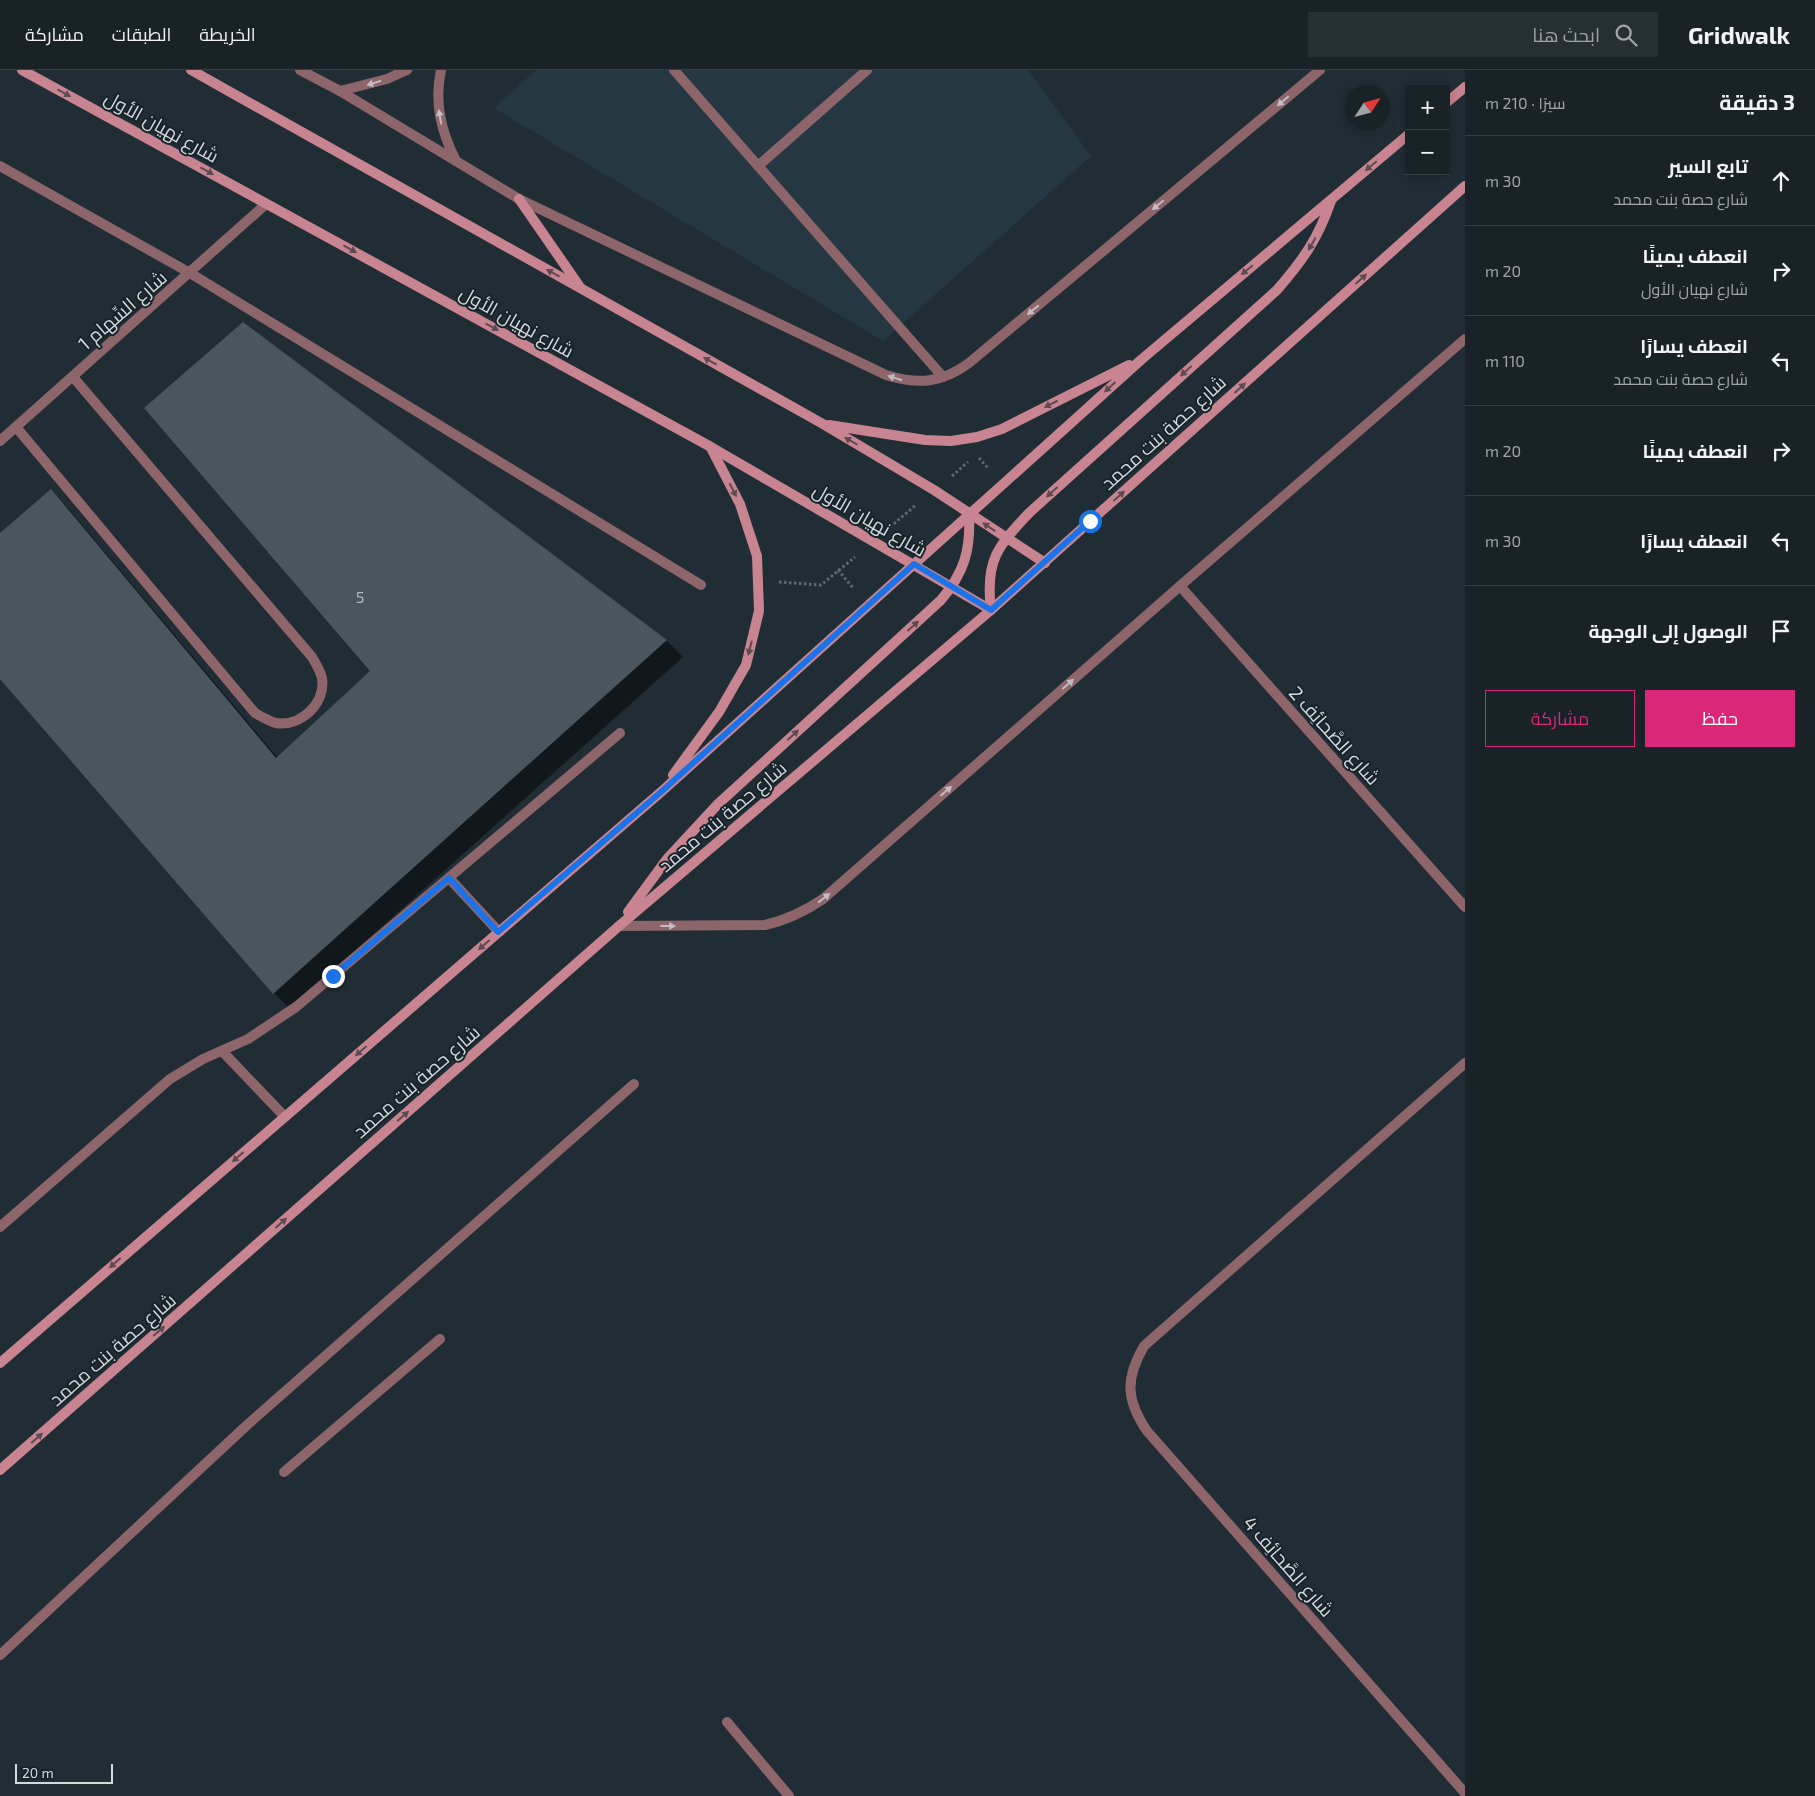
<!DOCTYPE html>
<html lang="ar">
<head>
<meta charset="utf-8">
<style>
	:root { --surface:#192227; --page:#262f33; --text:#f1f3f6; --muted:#9fa4a7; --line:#373f44; --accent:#db2777 }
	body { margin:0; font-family:"Exo 2",Cairo,sans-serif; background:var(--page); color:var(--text); direction:rtl }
	.controls { position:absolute; right:15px; top:15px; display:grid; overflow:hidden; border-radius:0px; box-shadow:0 2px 12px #0003 }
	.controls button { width:45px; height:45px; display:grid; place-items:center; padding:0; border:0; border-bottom:1px solid var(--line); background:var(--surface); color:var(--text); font:25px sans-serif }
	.compass { position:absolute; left:1345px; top:15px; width:45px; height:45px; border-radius:50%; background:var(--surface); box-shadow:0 2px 12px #0003; rotate:54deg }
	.scale { position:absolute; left:15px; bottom:12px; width:98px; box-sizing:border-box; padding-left:5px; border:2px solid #d2dade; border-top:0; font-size:14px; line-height:18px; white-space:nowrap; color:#d2dade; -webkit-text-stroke:4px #18232a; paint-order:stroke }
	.stop { position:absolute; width:15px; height:15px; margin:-11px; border:4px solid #1a73e8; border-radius:50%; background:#fff }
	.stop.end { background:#1a73e8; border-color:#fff; box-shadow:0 1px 5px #0008 }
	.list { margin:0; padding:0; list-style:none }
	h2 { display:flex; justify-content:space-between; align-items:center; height:65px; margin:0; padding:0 20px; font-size:21px }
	h2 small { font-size:16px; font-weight:400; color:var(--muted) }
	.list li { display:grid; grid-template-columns:32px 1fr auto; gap:15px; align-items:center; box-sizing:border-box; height:90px; padding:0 20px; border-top:1px solid var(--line) }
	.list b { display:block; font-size:19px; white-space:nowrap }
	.list p { margin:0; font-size:16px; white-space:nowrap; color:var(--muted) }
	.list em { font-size:16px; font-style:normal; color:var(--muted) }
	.actions { display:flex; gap:10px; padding:15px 20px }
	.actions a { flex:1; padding:11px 0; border:1px solid var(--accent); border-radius:0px; text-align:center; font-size:18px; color:var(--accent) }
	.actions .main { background:var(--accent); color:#fff }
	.icon { flex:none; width:28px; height:28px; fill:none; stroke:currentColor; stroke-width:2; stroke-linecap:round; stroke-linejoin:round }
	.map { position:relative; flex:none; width:1465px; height:1726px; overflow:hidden; direction:ltr }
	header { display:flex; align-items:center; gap:30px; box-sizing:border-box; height:70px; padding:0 25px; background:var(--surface); border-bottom:1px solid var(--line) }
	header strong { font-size:24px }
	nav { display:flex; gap:28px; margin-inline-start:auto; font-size:18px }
	.search { width:350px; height:45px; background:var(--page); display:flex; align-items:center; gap:12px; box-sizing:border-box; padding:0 18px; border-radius:0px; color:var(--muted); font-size:19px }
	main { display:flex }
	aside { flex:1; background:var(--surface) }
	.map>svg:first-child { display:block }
</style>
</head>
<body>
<header>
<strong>Gridwalk</strong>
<div class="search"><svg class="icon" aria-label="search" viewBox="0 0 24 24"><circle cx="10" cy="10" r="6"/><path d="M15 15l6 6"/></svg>ابحث هنا</div>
<nav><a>الخريطة</a><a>الطبقات</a><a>مشاركة</a></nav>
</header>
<main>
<aside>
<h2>3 دقيقة<small>سيرًا · 210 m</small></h2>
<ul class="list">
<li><svg class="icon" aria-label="ahead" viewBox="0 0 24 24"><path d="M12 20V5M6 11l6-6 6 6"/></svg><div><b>تابع السير</b><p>شارع حصة بنت محمد</p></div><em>30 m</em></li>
<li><svg class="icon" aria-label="right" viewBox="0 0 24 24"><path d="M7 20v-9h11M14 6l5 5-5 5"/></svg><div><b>انعطف يمينًا</b><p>شارع نهيان الأول</p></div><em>20 m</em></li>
<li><svg class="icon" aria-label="left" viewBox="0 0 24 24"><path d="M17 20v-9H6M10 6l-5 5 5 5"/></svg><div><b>انعطف يسارًا</b><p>شارع حصة بنت محمد</p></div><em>110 m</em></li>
<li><svg class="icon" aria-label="right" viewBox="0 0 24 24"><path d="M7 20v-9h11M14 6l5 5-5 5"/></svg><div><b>انعطف يمينًا</b></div><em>20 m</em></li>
<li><svg class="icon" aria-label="left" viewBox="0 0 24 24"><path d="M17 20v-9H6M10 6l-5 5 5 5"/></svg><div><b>انعطف يسارًا</b></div><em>30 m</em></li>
<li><svg class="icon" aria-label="arrive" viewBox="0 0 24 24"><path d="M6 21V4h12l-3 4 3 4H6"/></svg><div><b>الوصول إلى الوجهة</b></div></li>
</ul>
<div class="actions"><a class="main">حفظ</a><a>مشاركة</a></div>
</aside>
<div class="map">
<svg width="1465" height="1726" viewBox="0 0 1465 1726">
	<rect width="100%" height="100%" fill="#212d34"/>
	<path fill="#253842" d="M536,0h492l63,86 -208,185 -389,-233z"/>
	<path fill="#0007" d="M243,254l424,317 16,16 -393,352 -16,-16 -274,-316v-143l51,-43 16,16 211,251 94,-87z"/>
	<path fill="#49565e" d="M243,252l424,318 -394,354 -273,-315v-146l51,-44 225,269 94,-87 -226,-263z"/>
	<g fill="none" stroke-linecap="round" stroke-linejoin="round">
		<g stroke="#5f6a70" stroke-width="3" stroke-dasharray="2.5 2.5" stroke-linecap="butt">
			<path d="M979,388l9,10"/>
			<path d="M952,406l16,-14"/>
			<path d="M890,457l26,-22"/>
			<path d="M838,500l16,19"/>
			<path d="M779,512l42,3 34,-28"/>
		</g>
		<g stroke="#8f656c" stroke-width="10">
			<path d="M441,0c-7,33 0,61 15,91"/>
			<path d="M674,0l269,307"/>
			<path d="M340,21l47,-12 20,-9"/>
			<path d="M758,96l109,-96"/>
			<path d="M190,203l511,312"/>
			<path d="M16,357l239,286c7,4 14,8 21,10 25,4 50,-20 46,-45 -2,-8 -6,-14 -10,-21l-239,-280"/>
			<path d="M1180,516l285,321"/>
			<path d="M449,808l50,54"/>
			<path d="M222,981l63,66"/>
			<path d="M0,1157l170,-148 33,-20 45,-20 48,-32 324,-274"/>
			<path d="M284,1402l156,-133"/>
			<path d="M0,1585l246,-229 388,-342"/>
			<path d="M727,1652l62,74"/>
		</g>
		<g stroke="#8f656c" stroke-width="10">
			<path d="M300,0l40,21 179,108 367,176c32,10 56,8 83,-12l351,-293"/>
			<path d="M0,96l190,107"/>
			<path d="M0,371l266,-237"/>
			<path d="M619,856l146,-1c22,-5 39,-13 58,-26l357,-313 285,-247"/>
			<path d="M1465,993l-321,283c-19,33 -18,54 3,85l318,362"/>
		</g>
		<g stroke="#c88491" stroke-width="10">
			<path d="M22,0l689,377 280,163"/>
			<path d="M191,0l632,354 111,66 111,73"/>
			<path d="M1446,33l19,-16"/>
			<path d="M519,129l61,88"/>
			<path d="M829,355l96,15 26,1 26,-4 25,-8 127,-64"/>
			<path d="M991,540c-6,-49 6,-63 38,-97l248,-223c26,-30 41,-51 54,-89"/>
			<path d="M673,705l46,-63 27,-47 13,-54 -2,-55 -17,-52 -29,-56"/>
			<path d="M628,842l39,-53 51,-55 223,-204c23,-27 30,-50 28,-86"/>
			<path d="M0,1293l661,-571 481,-433 267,-225"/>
			<path d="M0,1400l619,-544 372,-316 474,-424"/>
		</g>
	</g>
	<defs><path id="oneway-solid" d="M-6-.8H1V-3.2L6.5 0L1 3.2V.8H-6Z" transform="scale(1.25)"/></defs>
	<g fill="#c1bdc2">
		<use href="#oneway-solid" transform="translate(374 13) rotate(162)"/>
		<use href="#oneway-solid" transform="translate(1283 31) rotate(140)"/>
		<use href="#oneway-solid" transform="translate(440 47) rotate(-100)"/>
		<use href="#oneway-solid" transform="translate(1158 135) rotate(140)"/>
		<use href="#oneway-solid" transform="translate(1033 240) rotate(140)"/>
		<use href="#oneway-solid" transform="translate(895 308) rotate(-163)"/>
		<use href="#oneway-solid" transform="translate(1068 614) rotate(-41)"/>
		<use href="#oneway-solid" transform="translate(946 721) rotate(-41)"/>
		<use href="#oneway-solid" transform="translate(824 828) rotate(-38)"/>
		<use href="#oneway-solid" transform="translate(668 856)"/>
	</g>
	<g fill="#5e4a53">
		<use href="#oneway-solid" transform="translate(64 23) rotate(29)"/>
		<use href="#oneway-solid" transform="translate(1371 96) rotate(140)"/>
		<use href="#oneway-solid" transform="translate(207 101) rotate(29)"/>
		<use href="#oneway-solid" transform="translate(1312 174) rotate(119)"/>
		<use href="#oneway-solid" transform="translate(350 179) rotate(29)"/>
		<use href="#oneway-solid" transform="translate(1247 200) rotate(140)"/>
		<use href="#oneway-solid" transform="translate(553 203) rotate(-151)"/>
		<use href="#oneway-solid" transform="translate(1361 209) rotate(-42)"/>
		<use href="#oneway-solid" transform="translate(492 257) rotate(29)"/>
		<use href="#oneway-solid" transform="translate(710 291) rotate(-151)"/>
		<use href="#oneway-solid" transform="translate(1186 301) rotate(138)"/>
		<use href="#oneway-solid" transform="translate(1110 317) rotate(138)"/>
		<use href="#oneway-solid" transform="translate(1240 318) rotate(-42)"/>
		<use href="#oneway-solid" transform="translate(1051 334) rotate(153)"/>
		<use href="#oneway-solid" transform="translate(851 371) rotate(-150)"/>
		<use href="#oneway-solid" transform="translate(733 420) rotate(63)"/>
		<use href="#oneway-solid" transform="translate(1052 422) rotate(138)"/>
		<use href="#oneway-solid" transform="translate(1119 426) rotate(-42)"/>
		<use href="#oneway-solid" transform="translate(989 457) rotate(-147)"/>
		<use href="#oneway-solid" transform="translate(913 556) rotate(-42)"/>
		<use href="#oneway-solid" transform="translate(750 578) rotate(104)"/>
		<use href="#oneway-solid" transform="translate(793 665) rotate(-42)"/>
		<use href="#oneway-solid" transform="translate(484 875) rotate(139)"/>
		<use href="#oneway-solid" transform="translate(361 981) rotate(139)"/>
		<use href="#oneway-solid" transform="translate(403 1046) rotate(-41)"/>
		<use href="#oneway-solid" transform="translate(238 1087) rotate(139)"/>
		<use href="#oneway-solid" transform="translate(281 1153) rotate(-41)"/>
		<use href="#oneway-solid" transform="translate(115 1193) rotate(139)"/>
		<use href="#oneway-solid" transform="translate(159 1261) rotate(-41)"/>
		<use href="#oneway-solid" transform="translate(37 1368) rotate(-41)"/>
	</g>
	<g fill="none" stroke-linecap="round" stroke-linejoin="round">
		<path stroke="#1a73e8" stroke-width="6" d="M333,906l116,-98 49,54 163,-140 253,-228 77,46 99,-89"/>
	</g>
	<g text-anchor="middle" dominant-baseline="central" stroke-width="4" stroke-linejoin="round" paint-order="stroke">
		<g font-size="16" fill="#b0b9be">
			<text x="360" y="526">5</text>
		</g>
		<g font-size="19" fill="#d2dade" stroke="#18232a">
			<text transform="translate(162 56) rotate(29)">شارع نهيان الأول</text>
			<text transform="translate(122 240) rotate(-41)">شارع السِّهام 1</text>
			<text transform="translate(517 251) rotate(29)">شارع نهيان الأول</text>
			<text transform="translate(1163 362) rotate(-42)">شارع حصة بنت محمد</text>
			<text transform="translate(870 449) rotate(30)">شارع نهيان الأول</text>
			<text transform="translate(1335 665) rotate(48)">شارع الصَّحائِف 2</text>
			<text transform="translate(722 746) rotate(-40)">شارع حصة بنت محمد</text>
			<text transform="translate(416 1011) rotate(-41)">شارع حصة بنت محمد</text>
			<text transform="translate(112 1279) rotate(-41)">شارع حصة بنت محمد</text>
			<text transform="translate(1289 1496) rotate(49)">شارع الصَّحائِف 4</text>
		</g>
	</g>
</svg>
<div class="controls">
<button>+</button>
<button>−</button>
</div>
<svg class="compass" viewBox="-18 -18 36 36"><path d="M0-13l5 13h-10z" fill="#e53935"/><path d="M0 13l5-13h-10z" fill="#9fa4a7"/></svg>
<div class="scale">20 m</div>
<div class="stop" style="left:1090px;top:451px"></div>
<div class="stop end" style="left:333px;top:906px"></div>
</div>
</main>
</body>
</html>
